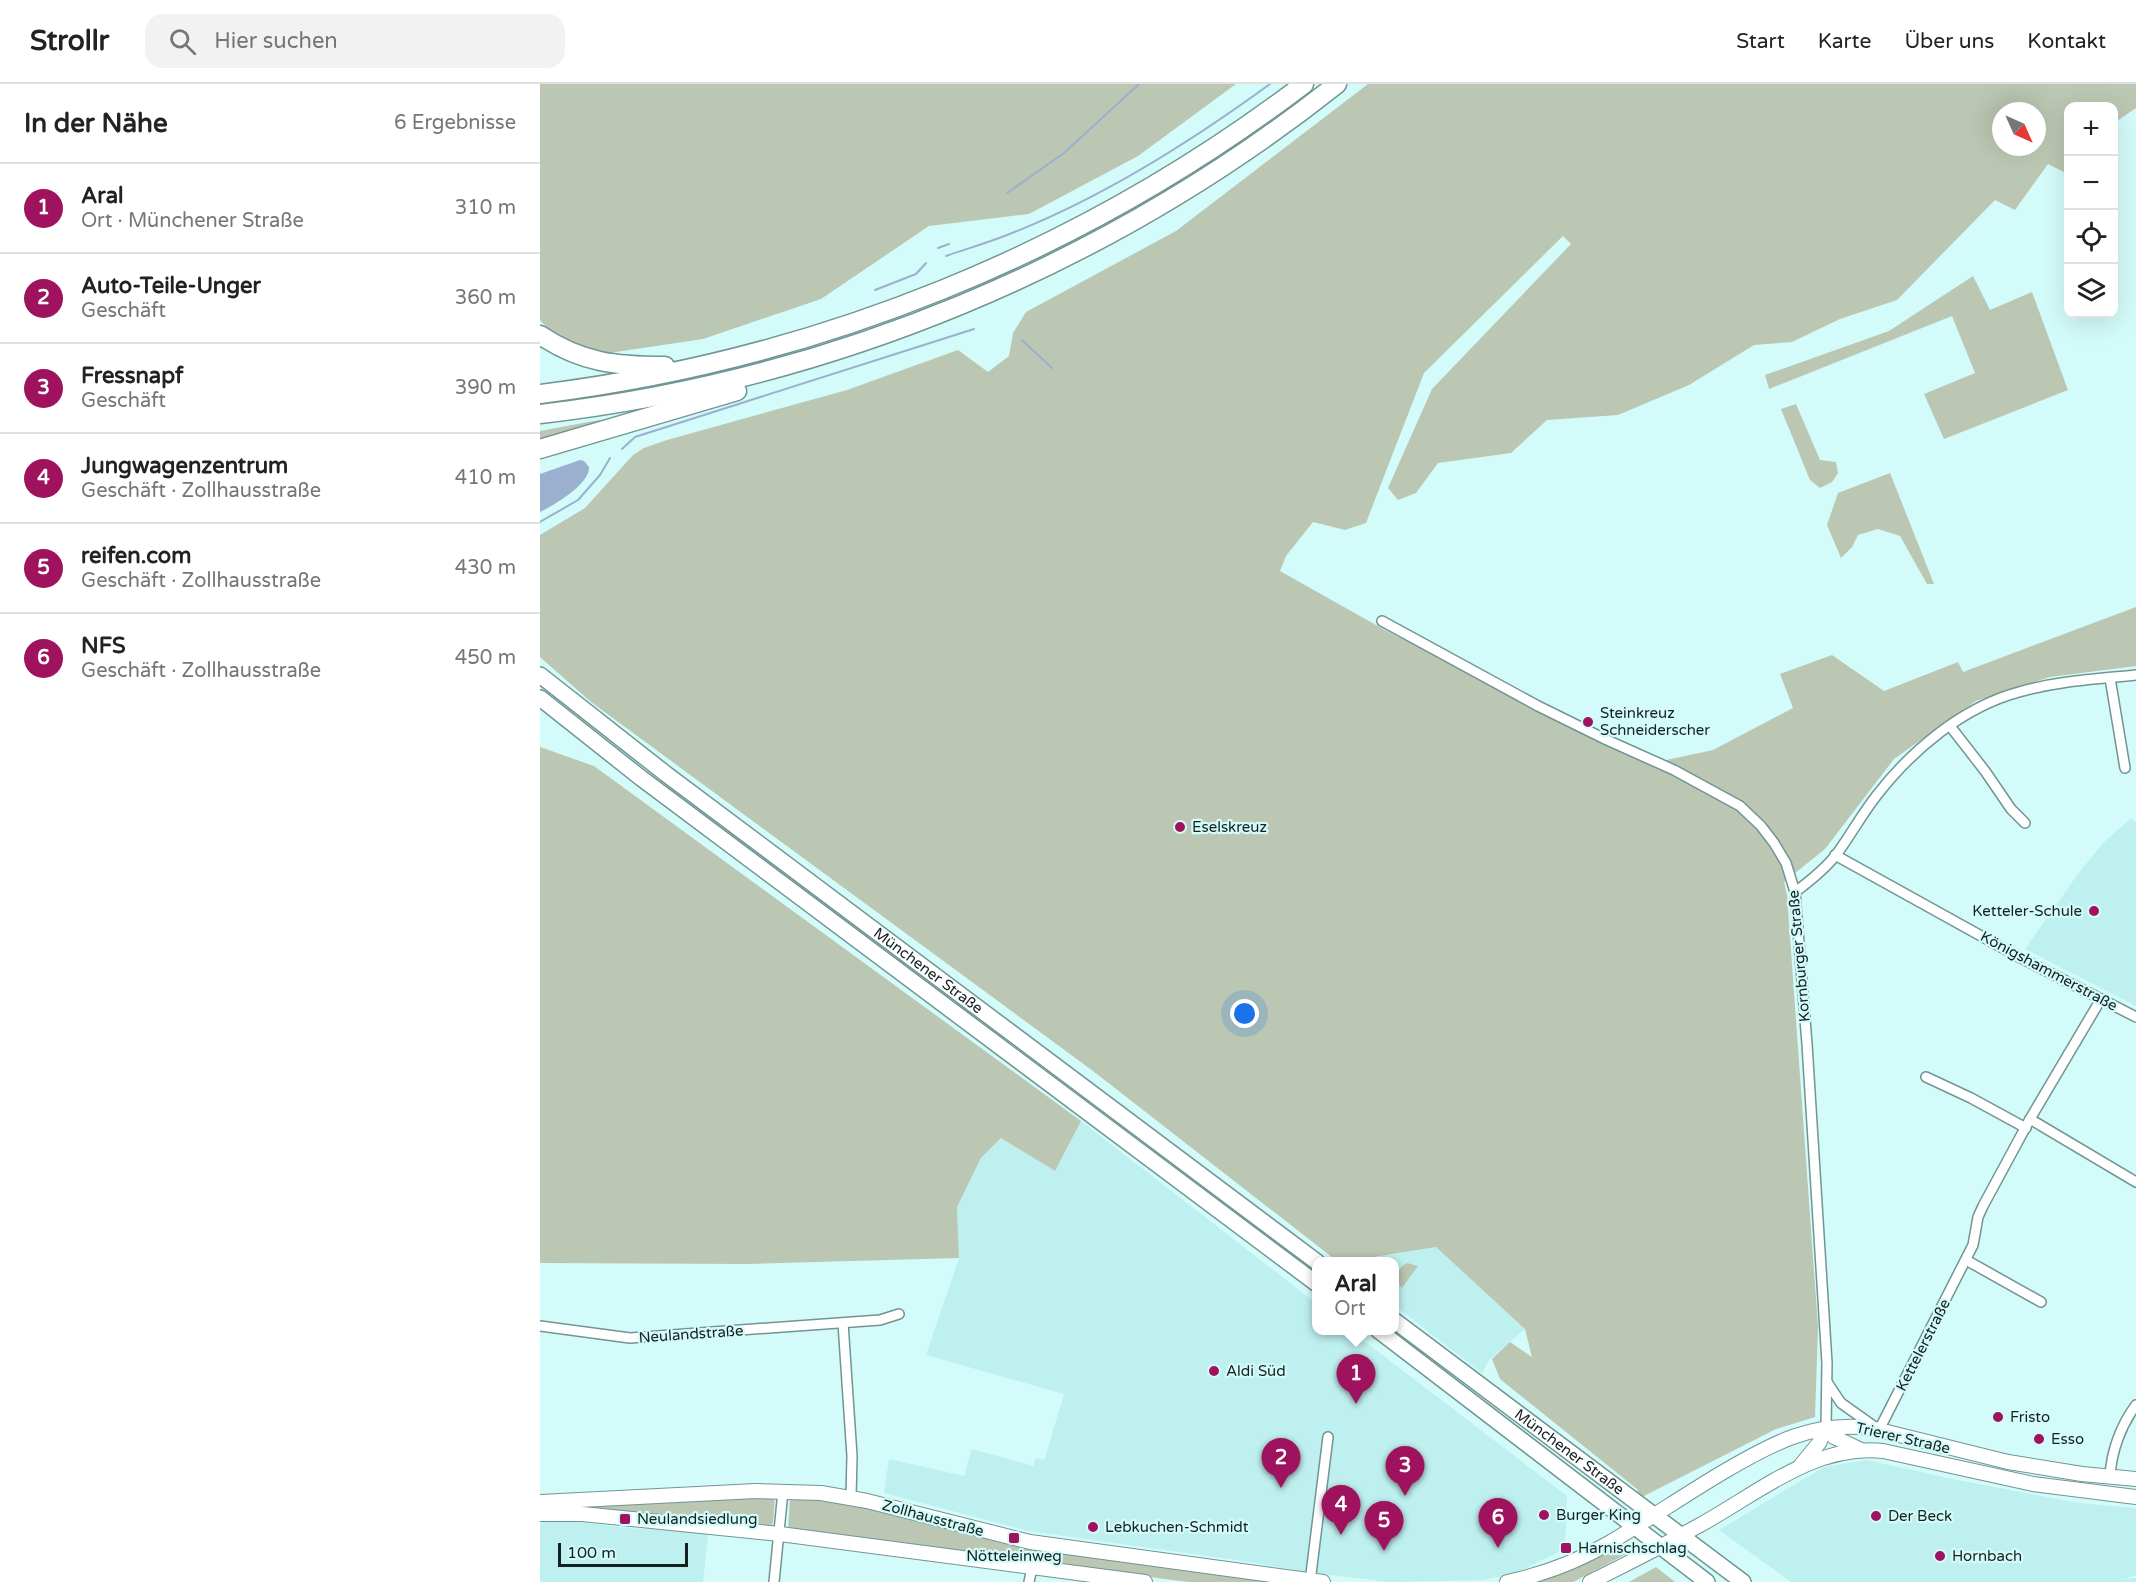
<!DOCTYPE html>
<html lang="de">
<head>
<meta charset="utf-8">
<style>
	:root { --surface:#fff; --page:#f2f2f2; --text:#222; --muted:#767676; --line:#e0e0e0; --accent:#9f125e }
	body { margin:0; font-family:"Varela Round",sans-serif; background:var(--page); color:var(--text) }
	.controls { position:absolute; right:18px; top:18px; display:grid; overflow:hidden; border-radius:12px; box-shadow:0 6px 24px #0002 }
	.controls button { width:54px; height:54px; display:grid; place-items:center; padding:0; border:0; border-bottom:2px solid var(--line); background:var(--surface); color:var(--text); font:30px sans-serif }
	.compass { position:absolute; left:1452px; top:18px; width:54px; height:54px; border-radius:50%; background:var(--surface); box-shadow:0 6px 24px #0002; rotate:135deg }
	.scale { position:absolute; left:18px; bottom:15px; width:130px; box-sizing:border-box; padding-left:6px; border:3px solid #132221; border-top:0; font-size:16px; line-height:21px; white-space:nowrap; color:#132221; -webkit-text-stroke:4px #d3fbfa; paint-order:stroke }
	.you { position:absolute; left:705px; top:930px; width:21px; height:21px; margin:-15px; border:4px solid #fff; border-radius:50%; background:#1a73e8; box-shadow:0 0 0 9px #1a73e833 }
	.badge { display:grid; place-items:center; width:39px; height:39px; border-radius:50%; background:var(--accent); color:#fff; font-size:20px; font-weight:700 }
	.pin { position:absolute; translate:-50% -50px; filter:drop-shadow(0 2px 3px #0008) }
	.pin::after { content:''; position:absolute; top:32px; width:21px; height:18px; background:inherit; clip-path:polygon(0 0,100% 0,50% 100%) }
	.popup { position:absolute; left:772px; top:1173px; width:87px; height:78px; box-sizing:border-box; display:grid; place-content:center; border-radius:12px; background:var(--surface); filter:drop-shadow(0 2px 4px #0005); font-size:20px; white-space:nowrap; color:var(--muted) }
	.popup b { font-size:22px; color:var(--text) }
	.popup::after { content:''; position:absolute; left:50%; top:100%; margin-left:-12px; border:12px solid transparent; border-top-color:var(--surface) }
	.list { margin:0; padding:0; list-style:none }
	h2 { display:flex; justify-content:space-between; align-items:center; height:78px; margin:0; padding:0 24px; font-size:26px }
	h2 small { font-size:20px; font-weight:400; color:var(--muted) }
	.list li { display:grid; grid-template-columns:39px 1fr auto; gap:18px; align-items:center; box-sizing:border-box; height:90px; padding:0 24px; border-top:2px solid var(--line) }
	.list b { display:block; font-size:22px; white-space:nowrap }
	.list p { margin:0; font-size:20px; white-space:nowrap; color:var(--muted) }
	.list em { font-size:20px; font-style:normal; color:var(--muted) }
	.icon { flex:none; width:33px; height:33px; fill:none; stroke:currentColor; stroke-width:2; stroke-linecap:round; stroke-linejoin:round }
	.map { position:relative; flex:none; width:1596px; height:1498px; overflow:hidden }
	header { display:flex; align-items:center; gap:36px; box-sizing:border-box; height:84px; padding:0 30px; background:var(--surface); border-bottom:2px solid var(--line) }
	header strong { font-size:28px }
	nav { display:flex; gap:33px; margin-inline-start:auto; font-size:21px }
	.search { width:420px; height:54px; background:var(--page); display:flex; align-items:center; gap:15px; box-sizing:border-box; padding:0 21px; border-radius:18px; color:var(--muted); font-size:22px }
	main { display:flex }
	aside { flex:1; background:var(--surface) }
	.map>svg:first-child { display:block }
</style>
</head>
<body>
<header>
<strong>Strollr</strong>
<div class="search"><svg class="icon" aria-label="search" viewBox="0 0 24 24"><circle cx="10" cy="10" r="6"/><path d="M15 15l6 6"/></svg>Hier suchen</div>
<nav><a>Start</a><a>Karte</a><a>Über uns</a><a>Kontakt</a></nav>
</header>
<main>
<aside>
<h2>In der Nähe<small>6 Ergebnisse</small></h2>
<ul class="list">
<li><span class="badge">1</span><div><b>Aral</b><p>Ort · Münchener Straße</p></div><em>310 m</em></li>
<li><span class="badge">2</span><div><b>Auto-Teile-Unger</b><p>Geschäft</p></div><em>360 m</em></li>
<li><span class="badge">3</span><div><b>Fressnapf</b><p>Geschäft</p></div><em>390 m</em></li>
<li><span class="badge">4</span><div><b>Jungwagenzentrum</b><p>Geschäft · Zollhausstraße</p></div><em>410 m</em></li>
<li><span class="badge">5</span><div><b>reifen.com</b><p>Geschäft · Zollhausstraße</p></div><em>430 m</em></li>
<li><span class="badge">6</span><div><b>NFS</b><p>Geschäft · Zollhausstraße</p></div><em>450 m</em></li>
</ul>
</aside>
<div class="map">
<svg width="1596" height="1498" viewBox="0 0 1596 1498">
	<rect width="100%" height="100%" fill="#d3fbfa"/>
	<g fill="#bef0ef">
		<path d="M1591,734l5,5v183l-111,-57 53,-75 25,-31z"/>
		<path d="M541,1037l236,183v26l34,1 216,165 -2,53 -52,25 -30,6 -94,2 -76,-9 -77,-13 -208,-29 -144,-38 5,-34 75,17 8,-27 61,17 3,-8 6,2 3,-2 19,-64 -138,-39 33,-97 -2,-51 24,-49 20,-20 54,33z"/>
		<path d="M896,1163l89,82 -36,31 -7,13 -87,-67v-44h-46z"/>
		<path d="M1327,1376l85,19 126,24 58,5v67l-12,4 12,-1v4h-345l-72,-52 105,-63z"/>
		<path d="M3,1437l35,1 50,6 80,5 -5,49h-163v-57z"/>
	</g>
	<g fill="#bbc7b2" fill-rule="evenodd">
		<path d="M0,0h696l-98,72 -109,58 -100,12 -108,73 -118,40 -94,14 -29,-5 -33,-20 -7,-8z"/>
		<path d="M828,0h768v24l-22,15v-17h-46v66l-2,1 -18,-9 -33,46 -20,-10 -98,100 -57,19 -48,23 -38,3 -65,40 -71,30 -71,5 -36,33 -73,10 -22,30 -18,7 -10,-12 44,-99 139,-145 -8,-8 -139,137 -58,150 -21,7 -32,-8 -27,34 -6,15 103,58 265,135 65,-14 80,-42 -13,-34 52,-19 52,36 74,-29 5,10 173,-65v59l-86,11 -74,24 -82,58 -69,90 -41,33 3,13 31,432 -3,90 -39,12 -136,69 -3,-9 -137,-110 -8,-20 18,-17 22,15 -7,-28 -89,-82 -87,14h-12l-244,-190 -502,-369 -51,-45v-122l45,-27 48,-53 11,-7 23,-8 180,-50 111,-40 30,22 21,-16 4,-23 13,-21 150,-81zM1461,27h36v36h-36z"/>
		<path d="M1433,192l17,34 42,-18 36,98 -124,49 -20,-45 51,-21 -23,-57 -183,73 -4,-14 124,-44z"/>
		<path d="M1256,320l24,56 16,2 2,11 -6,9 -12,6 -10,-8 -29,-71z"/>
		<path d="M59,336l2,2 -61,19v-10z"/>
		<path d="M1350,389l44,111h-7l-27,-48 -22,-7 -20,6 -6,12 -11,11 -14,-33 11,-32z"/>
		<path d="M0,663l54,19 487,355 -26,50 -54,-33 -20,20 -24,49 2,51 -211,6 -208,-1z"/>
		<path d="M867,1179l11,3 -16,22c-9,-9 -6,-19 5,-25z"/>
		<path d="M277,1410l184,42 298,46h-110l-401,-51 2,-33z"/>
		<path d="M235,1413l-2,25 -2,4 -192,-19 -1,-3z"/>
		<path d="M1076,1459l10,11 -53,28h-52z"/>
		<path d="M1116,1483l19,15h-46z"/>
	</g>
	<path fill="#9bafcf" d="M40,376l4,1 5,6c1,17 -35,38 -49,45v-38z"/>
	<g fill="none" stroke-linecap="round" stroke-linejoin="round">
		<g stroke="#9bafcf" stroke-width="2">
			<path d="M467,109l57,-40 75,-69"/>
			<path d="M398,164l11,-4"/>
			<path d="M406,172c20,-7 41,-13 61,-21 91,-35 185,-94 263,-151"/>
			<path d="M335,206l41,-16 10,-11"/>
			<path d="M482,256l30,28"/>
			<path d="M82,365l13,-12 339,-108"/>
			<path d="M0,438l38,-22 22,-25 10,-17"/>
		</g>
		<g stroke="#709594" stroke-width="12">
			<g id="street">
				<path d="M842,537l156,85 69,34 67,30 66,36 21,20 13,17 12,20 9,29 12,152 20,319 -1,65"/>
				<path d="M1570,594l15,90"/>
				<path d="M1410,642l35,45 26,38 14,14"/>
				<path d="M1295,771l184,102 117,60"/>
				<path d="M1255,808c15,-11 29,-22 41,-37 14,-19 26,-41 41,-60 35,-45 86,-88 142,-103 38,-11 78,-13 117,-17"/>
				<path d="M1386,993l45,21 55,30"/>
				<path d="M1490,1035l106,63"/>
				<path d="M1426,1176l75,42"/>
				<path d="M303,1239l9,133 -1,41"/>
				<path d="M0,1242l90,12 250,-18 19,-6"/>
				<path d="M1287,1298l14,21 38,27 94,-185 5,-28 5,-11 47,-87 71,-120"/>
				<path d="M1570,1393c1,-25 11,-52 26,-72"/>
				<path d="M234,1498l9,-91"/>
				<path d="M489,1498l3,-14"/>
				<path d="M770,1498l18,-145"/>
			</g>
		</g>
		<g stroke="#709594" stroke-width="16">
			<g id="secondary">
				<path d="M1286,1344l8,9 27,13"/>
				<path d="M1261,1381l18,-22 7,-15"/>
				<path d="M0,1418l216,-11 65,2 46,8 163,41 293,40"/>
				<path d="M0,1430h42l198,20 365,48"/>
				<path d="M967,1498c34,-7 71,-21 102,-39 39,-23 77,-49 116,-72 48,-28 88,-50 146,-43l137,34 74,12 54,5"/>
				<path d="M1050,1498c37,-18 74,-37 110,-57 57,-31 113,-81 183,-74l150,33 103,13"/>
			</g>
		</g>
		<g stroke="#709594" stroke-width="18">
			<g id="primary">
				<path id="s1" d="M0,591l126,99 651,488"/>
				<path d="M0,614l101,80 676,506"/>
				<path id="s2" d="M855,1237l348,261"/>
				<path d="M838,1246l329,252"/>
			</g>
		</g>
		<g stroke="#709594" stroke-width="21">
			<g id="highway">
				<path d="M0,251c42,28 76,31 125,31"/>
				<path d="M0,310c277,-34 542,-141 764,-310"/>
				<path d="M0,330c290,-33 569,-149 797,-330"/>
				<path d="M0,365l197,-58"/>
			</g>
		</g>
		<use href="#street" stroke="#fff" stroke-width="9"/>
		<use href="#secondary" stroke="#fff" stroke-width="14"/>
		<use href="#primary" stroke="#fff" stroke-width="15"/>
		<use href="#highway" stroke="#fff" stroke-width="18"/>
	</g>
	<g fill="#9f125e" stroke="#d3fbfa" stroke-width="2">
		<circle cx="1048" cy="638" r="6"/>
		<circle cx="640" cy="743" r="6"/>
		<circle cx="1554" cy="827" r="6"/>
		<circle cx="674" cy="1287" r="6"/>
		<circle cx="1458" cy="1333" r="6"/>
		<circle cx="1499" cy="1355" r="6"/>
		<circle cx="1004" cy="1431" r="6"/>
		<circle cx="1336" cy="1432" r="6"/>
		<rect x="79" y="1429" width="12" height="12" rx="3"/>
		<circle cx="553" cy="1443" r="6"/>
		<rect x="468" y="1448" width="12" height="12" rx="3"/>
		<rect x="1020" y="1458" width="12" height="12" rx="3"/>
		<circle cx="1400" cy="1472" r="6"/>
	</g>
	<g text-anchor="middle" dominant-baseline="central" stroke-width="4.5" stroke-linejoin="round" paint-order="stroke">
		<g font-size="15" fill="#132221" stroke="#d3fbfa" text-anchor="start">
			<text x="1060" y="629">Steinkreuz<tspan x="1060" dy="17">Schneiderscher</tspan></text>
			<text x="652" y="743">Eselskreuz</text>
			<text x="1542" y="827" text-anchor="end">Ketteler-Schule</text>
			<text x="686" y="1287">Aldi Süd</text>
			<text x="1470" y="1333">Fristo</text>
			<text x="1511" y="1355">Esso</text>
			<text x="1016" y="1431">Burger King</text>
			<text x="1348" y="1432">Der Beck</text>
			<text x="97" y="1435">Neulandsiedlung</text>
			<text x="565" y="1443">Lebkuchen-Schmidt</text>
			<text x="1038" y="1464">Harnischschlag</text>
			<text x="474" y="1472" text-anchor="middle">Nötteleinweg</text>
			<text x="1412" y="1472">Hornbach</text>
		</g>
		<g font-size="15" fill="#132221" stroke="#d3fbfa">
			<text transform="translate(1259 872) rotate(-95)">Kornburger Straße</text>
			<text stroke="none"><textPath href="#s1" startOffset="488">Münchener Straße</textPath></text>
			<text transform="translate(1509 887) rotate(28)">Königshammerstraße</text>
			<text transform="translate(151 1250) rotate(-4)">Neulandstraße</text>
			<text transform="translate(1383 1261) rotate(-63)">Kettelerstraße</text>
			<text transform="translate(1363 1354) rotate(13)">Trierer Straße</text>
			<text stroke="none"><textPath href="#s2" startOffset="218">Münchener Straße</textPath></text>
			<text transform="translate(393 1434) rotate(15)">Zollhausstraße</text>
		</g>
	</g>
</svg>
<div class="controls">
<button>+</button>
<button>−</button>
<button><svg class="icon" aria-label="locate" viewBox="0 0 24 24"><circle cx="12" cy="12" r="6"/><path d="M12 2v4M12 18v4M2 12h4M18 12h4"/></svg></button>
<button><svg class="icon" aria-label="layers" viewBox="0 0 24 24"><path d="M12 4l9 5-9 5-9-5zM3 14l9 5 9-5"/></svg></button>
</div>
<svg class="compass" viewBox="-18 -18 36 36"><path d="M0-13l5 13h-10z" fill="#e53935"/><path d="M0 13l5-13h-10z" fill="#767676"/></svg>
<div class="scale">100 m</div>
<div class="you"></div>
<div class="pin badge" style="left:816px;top:1320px">1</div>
<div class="popup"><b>Aral</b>Ort</div>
<div class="pin badge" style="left:741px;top:1404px">2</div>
<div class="pin badge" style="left:865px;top:1412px">3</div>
<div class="pin badge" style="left:801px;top:1451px">4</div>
<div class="pin badge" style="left:844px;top:1467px">5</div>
<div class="pin badge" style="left:958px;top:1464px">6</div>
</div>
</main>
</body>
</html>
